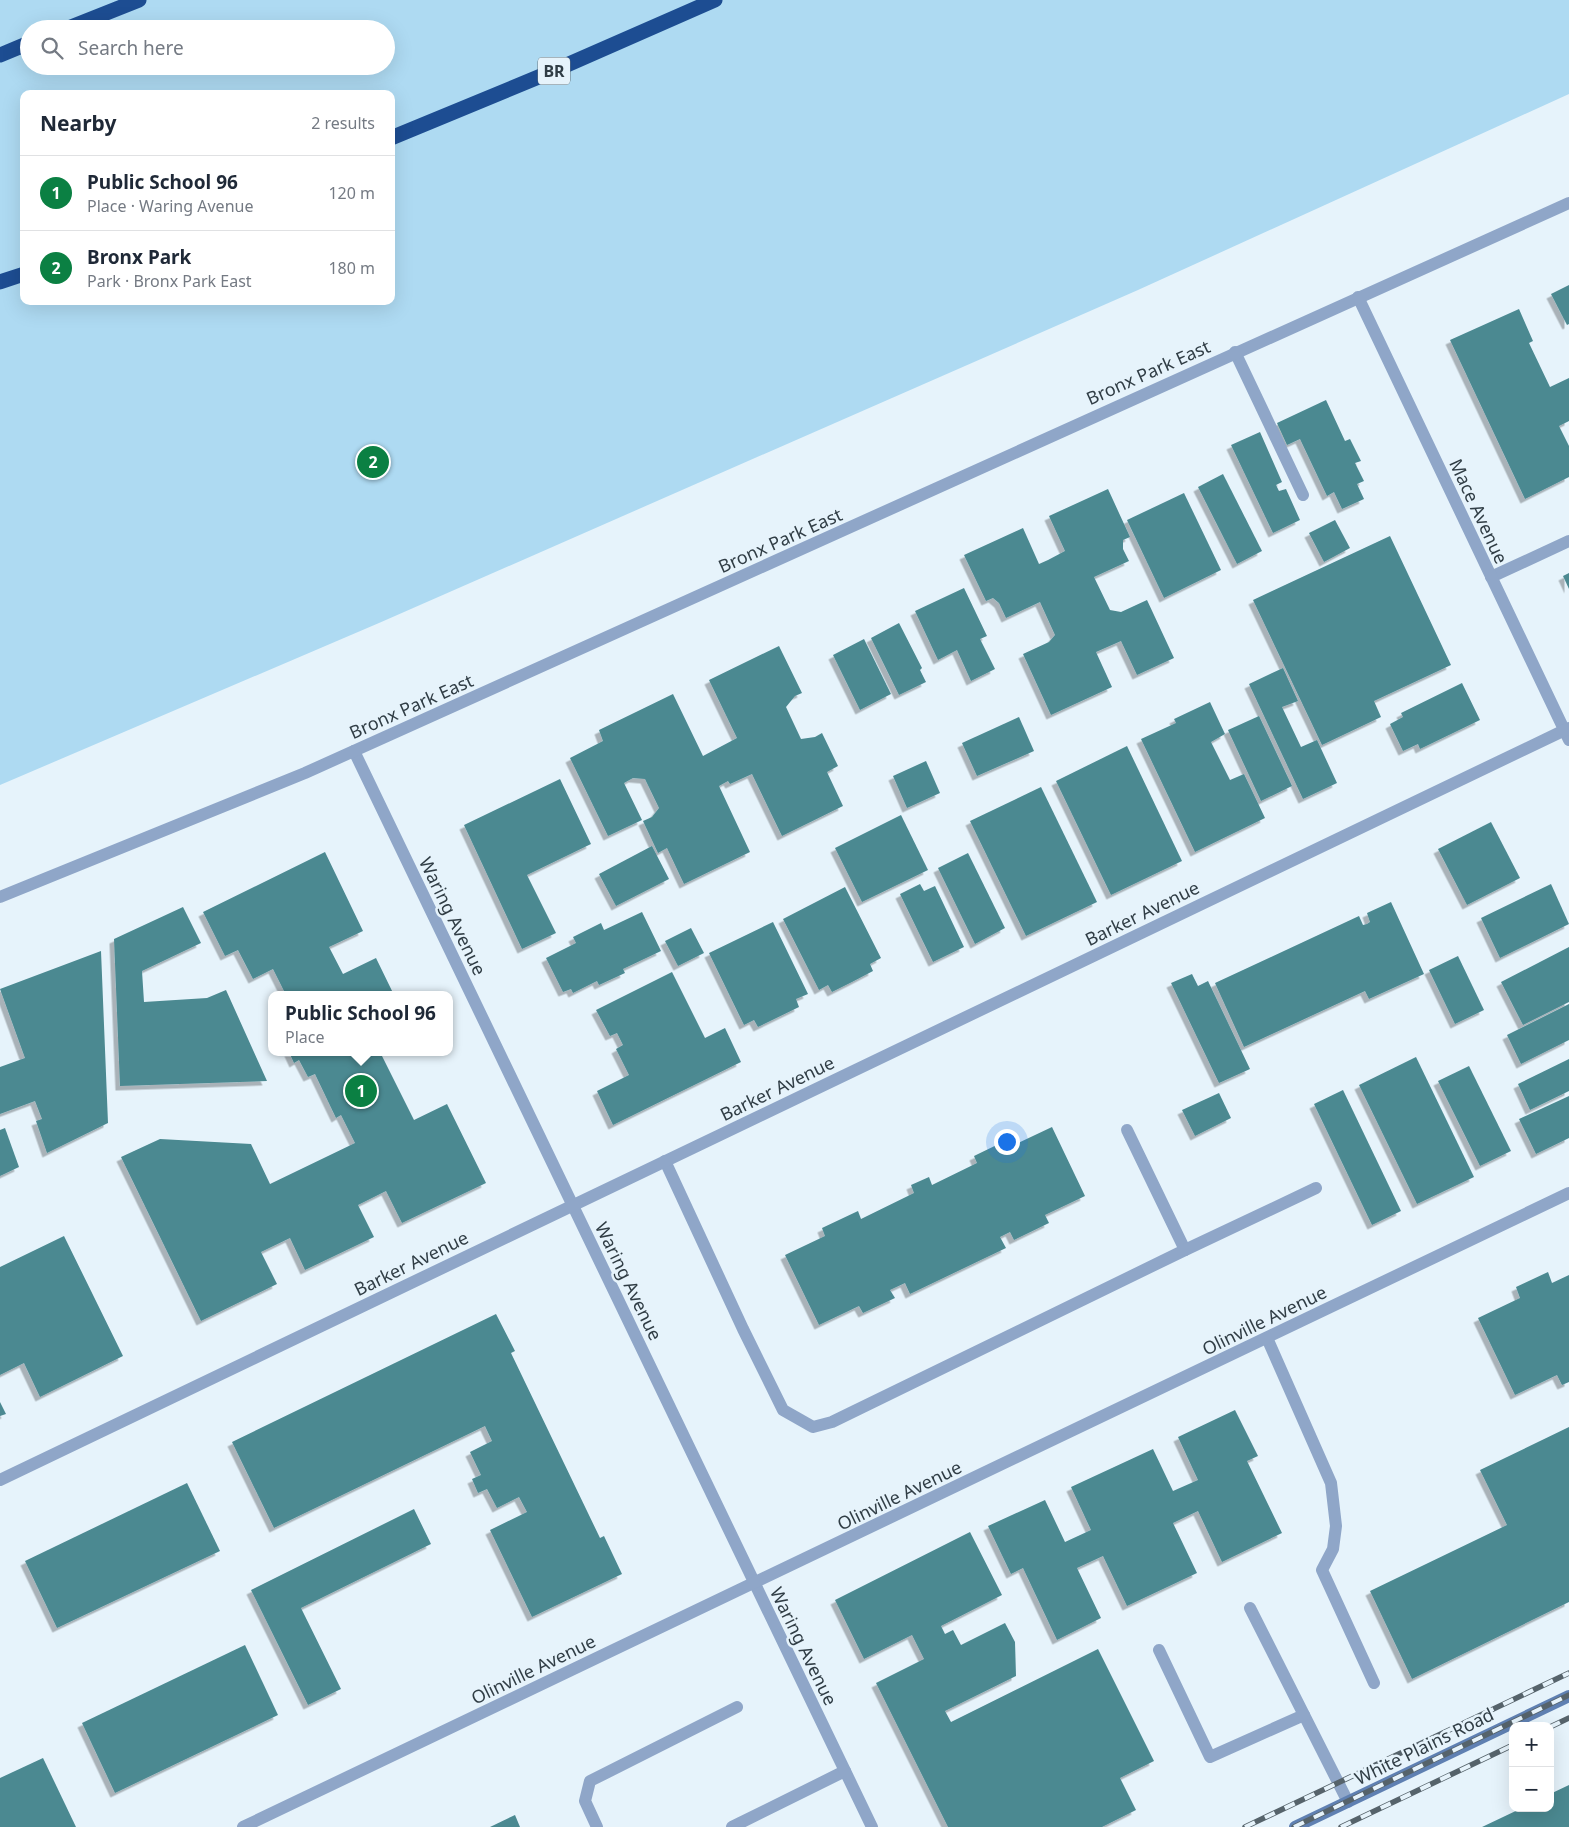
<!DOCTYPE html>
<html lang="en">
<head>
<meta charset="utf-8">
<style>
	:root { --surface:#fff; --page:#f2f2f3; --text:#1f2937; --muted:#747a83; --line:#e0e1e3; --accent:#0b8043 }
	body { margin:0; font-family:"Noto Sans",sans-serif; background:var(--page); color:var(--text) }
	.controls { position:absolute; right:15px; bottom:15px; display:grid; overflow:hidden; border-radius:10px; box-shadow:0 5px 20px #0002 }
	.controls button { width:45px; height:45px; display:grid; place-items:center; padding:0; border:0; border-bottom:1px solid var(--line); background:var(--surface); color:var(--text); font:25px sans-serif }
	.you { position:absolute; left:1006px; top:1141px; width:18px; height:18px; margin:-12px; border:4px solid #fff; border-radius:50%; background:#1a73e8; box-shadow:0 0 0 8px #1a73e833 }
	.badge { display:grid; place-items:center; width:32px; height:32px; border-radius:50%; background:var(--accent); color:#fff; font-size:16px; font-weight:700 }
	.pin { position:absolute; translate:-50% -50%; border:2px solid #fff; box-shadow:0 1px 5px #0006 }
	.popup { position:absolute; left:268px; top:991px; width:185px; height:65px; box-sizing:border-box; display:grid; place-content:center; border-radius:10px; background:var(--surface); filter:drop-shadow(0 1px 4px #0005); font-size:16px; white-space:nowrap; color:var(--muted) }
	.popup b { font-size:19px; color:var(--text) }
	.popup::after { content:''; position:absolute; left:50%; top:100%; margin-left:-10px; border:10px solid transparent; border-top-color:var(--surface) }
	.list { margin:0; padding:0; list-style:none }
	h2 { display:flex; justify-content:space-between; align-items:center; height:65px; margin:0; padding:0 20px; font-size:21px }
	h2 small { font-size:16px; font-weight:400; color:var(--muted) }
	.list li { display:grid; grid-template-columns:32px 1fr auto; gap:15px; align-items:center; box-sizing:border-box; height:75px; padding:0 20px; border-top:1px solid var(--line) }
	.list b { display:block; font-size:19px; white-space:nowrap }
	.list p { margin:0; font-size:16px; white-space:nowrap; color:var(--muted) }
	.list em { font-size:16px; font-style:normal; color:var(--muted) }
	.icon { flex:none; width:28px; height:28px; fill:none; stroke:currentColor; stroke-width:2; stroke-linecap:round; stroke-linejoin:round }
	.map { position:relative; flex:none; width:1569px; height:1827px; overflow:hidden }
	.search { position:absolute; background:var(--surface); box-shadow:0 5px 20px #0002; left:20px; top:20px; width:375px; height:55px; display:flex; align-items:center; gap:12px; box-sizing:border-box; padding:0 18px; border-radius:28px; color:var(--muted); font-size:19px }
	.panel { position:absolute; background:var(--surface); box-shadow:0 5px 20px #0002; left:20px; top:90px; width:375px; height:215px; border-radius:10px }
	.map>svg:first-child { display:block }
</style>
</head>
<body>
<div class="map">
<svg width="1569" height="1827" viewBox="0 0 1569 1827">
	<defs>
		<filter id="shadow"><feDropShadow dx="-4.5" dy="4.5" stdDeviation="0" flood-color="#0004"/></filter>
	</defs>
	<rect width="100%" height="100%" fill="#e6f3fb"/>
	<path fill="#aedaf2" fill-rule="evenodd" d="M0,0h1569v94l-431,196 -759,333 -379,162zM29,29h357v37h-357zM24,94h367v207h-367z"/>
	<g fill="#4b8991" filter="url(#shadow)">
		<path d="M1569,285v39l-2,1 -16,-31z"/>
		<path d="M1519,309l14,32 -4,2 21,44 19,-9v43l-10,5 10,20v31l-44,22 -75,-159z"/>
		<path d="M1326,400l19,41 5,-2 11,22 -6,2 9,18 -7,3 7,15 -22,10 -8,-17 -7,4 -27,-57 -13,6 -10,-22z"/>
		<path d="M1260,432l22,50 -6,3 3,6 7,-2 14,31 -27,13 -42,-88z"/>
		<path d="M1223,474l39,77 -25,13 -39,-77z"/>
		<path d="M1108,489l22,48 -7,3v9l6,12 -35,16 16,33 11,2 26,-12 27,58 -37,17 -16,-34 -25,11 16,35 -61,28 -28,-61 26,-12 6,-7 -15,-33 -34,16 -7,-15 -6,-5 -7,3 -22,-46 59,-27 16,36 9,-4 17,-9 -16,-35z"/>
		<path d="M1184,493l37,77 -57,28 -37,-78z"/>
		<path d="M1335,520l15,28 -26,14 -15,-29z"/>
		<path d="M1390,536l61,129 -77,36 7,16 -59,28 -69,-145z"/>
		<path d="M1569,573v16l-6,-13z"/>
		<path d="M964,588l23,48 -7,3 15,30 -24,12 -14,-31 -19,10 -23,-49z"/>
		<path d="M899,623l23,45 -2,2 6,12 -27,13 -28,-57z"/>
		<path d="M864,639l27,55 -31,16 -27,-55z"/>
		<path d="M779,646l23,47 -7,3 -9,11 15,32 14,-2 7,-4 16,33 -11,6 16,34 -61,30 -30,-62 -22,10 -2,-3 -9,5 31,66 -66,32 -17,-36 -9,5 -15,-32 9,-4 7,-9 -14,-29 -12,-1 -9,5 18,37 -34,16 -38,-78 33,-17 -4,-11 74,-36 30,62 34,-18 -28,-58z"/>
		<path d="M1283,668l15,33 -16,6 19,40 16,-7 20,43 -34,16 -54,-115z"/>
		<path d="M1462,683l18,37 -60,29 -2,-5 -15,7 -13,-27 13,-7 -2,-4z"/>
		<path d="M1210,702l15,32 -14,8 19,38 14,-6 21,44 -70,34 -54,-113 35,-16 -2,-4z"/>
		<path d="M1259,716l33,70 -31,15 -33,-71z"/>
		<path d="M1019,717l15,34 -57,25 -15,-33z"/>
		<path d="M1127,746l55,115 -71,34 -55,-114z"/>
		<path d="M926,761l14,32 -33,15 -14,-32z"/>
		<path d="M560,779l31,65 -64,31 29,58 -34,16 -58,-124z"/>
		<path d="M1041,787l56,115 -71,34 -56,-115z"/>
		<path d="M901,815l27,55 -66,32 -27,-54z"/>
		<path d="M1491,822l29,56 -53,27 -29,-56z"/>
		<path d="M652,846l17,33 -53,27 -17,-32z"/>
		<path d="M325,852l38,79 -34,16 14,27 33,-16 18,37h-108l-13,-26 -20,10 -15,-29 -13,6 -22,-44z"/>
		<path d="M968,853l37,75 -30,16 -37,-76z"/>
		<path d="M920,884l4,7 11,-5 29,61 -31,15 -33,-68z"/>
		<path d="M1551,884l18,40 -69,34 -19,-40z"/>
		<path d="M845,887l36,71 -11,6 3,7 -21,11 -20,10 -4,-7 -9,5 -36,-71z"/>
		<path d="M1391,902l33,72 -55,25 -4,-8 -121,56 -29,-64 144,-67 4,9 4,-1 3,-2 -3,-9z"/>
		<path d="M183,907l18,36 -59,28 2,31 63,-4 19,-8 41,91 -147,5 -6,-147z"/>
		<path d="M642,912l19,39 -38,18 2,4 -26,12 -2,-4 -24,12 -2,-4 -8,3 -17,-34 30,-15 -3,-6 28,-14 3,7z"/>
		<path d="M773,922l35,72 -12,5 3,8 -41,20 -4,-7 -10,5 -35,-72z"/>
		<path d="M691,928l13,25 -26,13 -13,-25z"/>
		<path d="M1569,947v55l-46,23 -22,-43z"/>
		<path d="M101,951l7,172 -61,30 -11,-32 6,-2 -7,-18 -35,13v-47l25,-9 -25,-69z"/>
		<path d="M1458,956l26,54 -29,14 -26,-54z"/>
		<path d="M672,972l33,66 20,-10 16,34 -128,63 -16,-34 32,-16 -13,-26 7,-4 -6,-12 -7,3 -14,-26z"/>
		<path d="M1192,974l6,12 10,-5 42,88 -31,14 -48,-100z"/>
		<path d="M1569,1004v36l-48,24 -14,-29z"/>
		<path d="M289,1052h91l34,68 33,-16 39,79 -84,40 -16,-32 -28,14 16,32 -69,33 -15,-32 -29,14 16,32 -76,37 -80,-164 39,-18 91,5 19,40 85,-41 -14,-28 -5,3 -21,-44 -7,3 -9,-17 -5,3z"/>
		<path d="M1416,1057l58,120 -57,27 -58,-119z"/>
		<path d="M1569,1059v32l-39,19 -12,-26z"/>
		<path d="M1469,1066l42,85 -31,15 -42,-85z"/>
		<path d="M1343,1090l58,121 -29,14 -58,-121z"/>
		<path d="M1219,1093l12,25 -36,18 -13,-26z"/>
		<path d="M1569,1096v42l-33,16 -17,-35z"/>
		<path d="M1052,1127l33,69 -40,19 4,8 -35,17 -4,-8 -10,5 6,11 -96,46 -5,-11 -15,7 5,8 -32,15 -4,-7 -40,19 -34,-70 40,-19 -3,-8 36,-17 3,8 53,-26 -3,-8 18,-8 3,8 45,-22 -3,-7 35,-17 3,7z"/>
		<path d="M5,1128l14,39 -19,9v-46z"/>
		<path d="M64,1236l59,120 -83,41 -16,-34 -24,12v-108z"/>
		<path d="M1548,1272l4,11 17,-8v107l-7,3 -5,-10 -42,20 -37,-77 42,-20 -4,-11z"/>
		<path d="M496,1314l19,37 -4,2 89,185 4,-2 18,38 -90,43 -42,-87 37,-18 -8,-15 -22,11 -10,-19 -9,4 -6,-14 9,-4 -11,-23 22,-11 -7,-15 -211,102 -42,-86z"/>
		<path d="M0,1402l6,12 -6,2z"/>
		<path d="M1235,1410l23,46 -11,5 35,72 -60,29 -24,-51 -25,12 24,50 -70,33 -24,-50 -26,12 24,50 -44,22 -34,-72 -12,6 -23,-48 57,-26 20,42 26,-12 -20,-43 82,-38 20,42 25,-11 -20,-43z"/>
		<path d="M1569,1427v175l-157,77 -42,-88 137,-66 -27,-55z"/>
		<path d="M187,1483l33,68 -163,77 -32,-67z"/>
		<path d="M414,1509l17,35 -130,64 40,81 -33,16 -57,-115z"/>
		<path d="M970,1532l32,63 -61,31 4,8 8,-4 8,15 44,-22 10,19 1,34 -71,35 6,11 147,-73 56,112 -34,17 16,32 -34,17h-154l-72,-144 48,-24 -12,-24 -48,24 -29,-59z"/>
		<path d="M245,1645l33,70 -163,78 -33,-70z"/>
		<path d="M43,1758l33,69h-76v-49z"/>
		<path d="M1569,1785v42h-87l40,-19h28v-14z"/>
		<path d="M515,1815l5,12h-30z"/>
	</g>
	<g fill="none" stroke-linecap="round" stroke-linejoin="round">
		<g stroke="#8fa6c8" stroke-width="12">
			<path d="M1235,352l68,143"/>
			<path d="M1491,577l78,-36"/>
			<path d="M1127,1130l58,120"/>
			<path d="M665,1161l78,168 40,81 30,17 19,-5 353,-172 131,-62"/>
			<path d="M1267,1338l64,145 5,43 -3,23 -11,21 52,113"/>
			<path d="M1250,1608l98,194"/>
			<path d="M1159,1650l51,107 94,-42"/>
			<path d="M597,1827l-12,-26 5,-20 147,-74"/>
			<path d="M732,1827l113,-56"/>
		</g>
		<g stroke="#8fa6c8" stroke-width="12">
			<path d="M1358,297l211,443"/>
			<path d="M354,751l518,1076"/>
			<path d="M0,897l305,-124 1264,-570"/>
			<path d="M0,1480l1569,-752"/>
			<path d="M243,1827l1326,-634"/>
		</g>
		<path stroke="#5f80b2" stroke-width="12" d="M1295,1827l274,-131"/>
		<g stroke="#1d4d92" stroke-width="15">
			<path d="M66,29l73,-29"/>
			<path d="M0,55l29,-12"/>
			<path d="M391,138l162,-67 162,-71"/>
			<path d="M0,282l24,-8"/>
		</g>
		<g stroke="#56636b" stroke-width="5.5">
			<g id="rail">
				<path d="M1550,1727l19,-9"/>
				<path d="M1245,1827l324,-154"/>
				<path d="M1294,1827l275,-132"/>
				<path d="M1341,1827l172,-82"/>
			</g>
		</g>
		<use href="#rail" stroke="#e6f3fb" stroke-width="4" stroke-dasharray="11" stroke-linecap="butt"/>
	</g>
	<g text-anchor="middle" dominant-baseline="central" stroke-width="5" stroke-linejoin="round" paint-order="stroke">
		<rect fill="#e6f3fb" stroke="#67747c" stroke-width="1" x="538" y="57.5" width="32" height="27" rx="4"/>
		<g font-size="16" font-weight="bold" fill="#303d45">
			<text x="554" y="71">BR</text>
		</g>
		<g font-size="18" fill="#303d45" stroke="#e6f3fb">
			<text transform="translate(1148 372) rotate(-24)">Bronx Park East</text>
			<text transform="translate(1479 511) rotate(65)">Mace Avenue</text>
			<text transform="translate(780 540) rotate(-24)">Bronx Park East</text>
			<text transform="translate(411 706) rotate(-24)">Bronx Park East</text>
			<text transform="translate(1142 913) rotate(-26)">Barker Avenue</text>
			<text transform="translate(453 916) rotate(64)">Waring Avenue</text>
			<text transform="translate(777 1088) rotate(-26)">Barker Avenue</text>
			<text transform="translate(411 1263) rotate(-26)">Barker Avenue</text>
			<text transform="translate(629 1281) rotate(64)">Waring Avenue</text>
			<text transform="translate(1264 1320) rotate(-26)">Olinville Avenue</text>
			<text transform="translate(899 1495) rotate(-26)">Olinville Avenue</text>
			<text transform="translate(804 1646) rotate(64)">Waring Avenue</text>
			<text transform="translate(533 1669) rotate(-26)">Olinville Avenue</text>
			<text transform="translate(1424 1746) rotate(-26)">White Plains Road</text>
		</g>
	</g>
</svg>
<div class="controls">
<button>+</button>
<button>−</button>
</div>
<div class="you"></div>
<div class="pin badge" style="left:361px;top:1091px">1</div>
<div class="popup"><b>Public School 96</b>Place</div>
<div class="pin badge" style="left:373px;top:462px">2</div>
<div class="search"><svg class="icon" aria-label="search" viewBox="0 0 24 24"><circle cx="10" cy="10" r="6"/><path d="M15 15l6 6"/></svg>Search here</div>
<section class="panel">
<h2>Nearby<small>2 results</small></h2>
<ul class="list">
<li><span class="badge">1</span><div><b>Public School 96</b><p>Place · Waring Avenue</p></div><em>120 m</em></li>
<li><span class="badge">2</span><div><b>Bronx Park</b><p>Park · Bronx Park East</p></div><em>180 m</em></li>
</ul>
</section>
</div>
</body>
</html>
